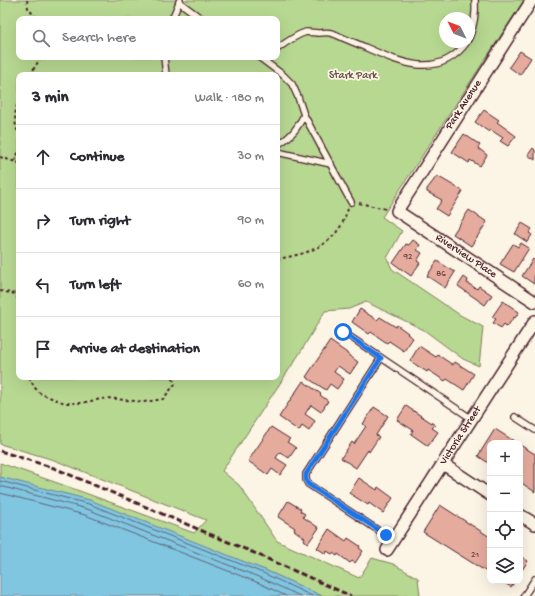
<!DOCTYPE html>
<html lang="en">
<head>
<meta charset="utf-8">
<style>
	:root { --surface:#fff; --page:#f2f2f3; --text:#2b2b33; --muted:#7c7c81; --line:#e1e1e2 }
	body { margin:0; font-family:"Gochi Hand",sans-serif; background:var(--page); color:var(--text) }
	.controls { position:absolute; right:12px; bottom:12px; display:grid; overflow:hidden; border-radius:8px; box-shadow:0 4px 16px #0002 }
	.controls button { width:36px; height:36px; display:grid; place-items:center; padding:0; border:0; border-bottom:1px solid var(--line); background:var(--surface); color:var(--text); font:20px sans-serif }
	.compass { position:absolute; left:439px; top:12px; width:36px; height:36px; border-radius:50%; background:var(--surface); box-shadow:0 4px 16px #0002; rotate:312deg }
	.stop { position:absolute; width:12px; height:12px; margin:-9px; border:3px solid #1a73e8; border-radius:50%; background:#fff }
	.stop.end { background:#1a73e8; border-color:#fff; box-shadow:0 1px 4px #0008 }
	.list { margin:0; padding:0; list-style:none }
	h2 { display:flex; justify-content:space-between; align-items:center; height:52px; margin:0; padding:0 16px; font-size:17px }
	h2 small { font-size:13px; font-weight:400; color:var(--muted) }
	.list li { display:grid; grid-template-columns:26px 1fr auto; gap:12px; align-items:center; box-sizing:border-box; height:64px; padding:0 16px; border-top:1px solid var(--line) }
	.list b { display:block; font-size:15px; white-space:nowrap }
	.list em { font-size:13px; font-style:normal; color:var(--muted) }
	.icon { flex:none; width:22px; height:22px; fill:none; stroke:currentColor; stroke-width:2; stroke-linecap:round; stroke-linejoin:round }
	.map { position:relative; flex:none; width:535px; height:596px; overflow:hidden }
	.search { position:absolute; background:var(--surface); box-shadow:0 4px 16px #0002; left:16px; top:16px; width:264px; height:44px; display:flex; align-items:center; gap:10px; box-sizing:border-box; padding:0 14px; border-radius:8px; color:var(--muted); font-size:15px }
	.panel { position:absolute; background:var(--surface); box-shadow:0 4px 16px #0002; left:16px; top:72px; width:264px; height:308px; border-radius:8px }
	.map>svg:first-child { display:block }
</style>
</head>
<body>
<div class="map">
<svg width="535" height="596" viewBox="0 0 535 596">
	<rect width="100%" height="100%" fill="#fcf5e5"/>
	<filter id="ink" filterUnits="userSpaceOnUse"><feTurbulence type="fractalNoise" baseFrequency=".025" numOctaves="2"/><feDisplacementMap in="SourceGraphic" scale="8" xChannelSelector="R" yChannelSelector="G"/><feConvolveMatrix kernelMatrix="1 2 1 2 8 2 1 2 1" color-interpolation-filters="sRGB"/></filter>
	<g filter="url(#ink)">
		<path fill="#b7d891" stroke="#807c5e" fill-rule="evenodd" d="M0,0h524l-142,217 20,14 -15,27 5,11 68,46 23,12 -4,39 -16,-7 -39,-29 -58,-28 -17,7 -24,2 -25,42 -78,118 17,14 38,56 82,37 13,-20 21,6 25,14 2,18h-98l-57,-26 -265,-93v-14l66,23 128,47 12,-13 -152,-60 -54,-16zM445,18h24v24h-24zM19,19h258v38h-258zM19,75h258v302h-258z"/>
		<path fill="#80c6e1" stroke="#6a8398" d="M0,477l90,23 175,70 57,26h-322z"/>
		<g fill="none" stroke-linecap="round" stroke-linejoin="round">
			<g stroke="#606274" stroke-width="1">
				<path d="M0,481l89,23 174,69 49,23"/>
				<path d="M0,486l87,23 174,69 39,18"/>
				<path d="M0,493l85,22 174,68 27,13"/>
			</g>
		</g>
		<g fill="#e5ac9e" stroke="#4a1f2b">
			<path d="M520,51l11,7 -11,17 -11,-8z"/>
			<path d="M484,110l15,10 -2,2 19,14 -8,10 -8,-5 3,-3 -12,-8 -2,2 -14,-10z"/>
			<path d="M464,134l16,11 -2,3 9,7 -7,11 -10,-6 -1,3 -17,-11z"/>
			<path d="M533,148l2,2v10l-7,-5z"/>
			<path d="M437,176l26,15 -16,25 -11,-7 6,-9 -15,-8v-3z"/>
			<path d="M469,210l18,12 -16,24 -18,-12z"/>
			<path d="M522,223l10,6 -3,4 3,2 -5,7 -12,-8z"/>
			<path d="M413,240l7,5 -3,5 5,3 -5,8 3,2 -9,13 -18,-13 13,-19 3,1z"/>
			<path d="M521,243l8,5 -15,24 -14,-8 13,-20 5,3z"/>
			<path d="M533,259l2,2 -1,23 -12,-8z"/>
			<path d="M437,261l18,11 -10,16 -18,-12z"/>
			<path d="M464,277l4,3 -1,3 10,6 2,-3 13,9 -7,10 -27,-19z"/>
			<path d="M503,301l16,11 -4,6 -1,-1 -7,10 -3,-3 -3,4 -8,-5 3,-4 -4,-2z"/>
			<path d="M360,309l17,11 3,-3 16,10 1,-2 11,8 -1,1 6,4 -9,13 -15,-10 -2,2 -16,-11 -2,2 -17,-12z"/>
			<path d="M330,341l17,12v1l11,8 -8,12 -12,-8 -4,6 10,7 -7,10 -7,-5 -4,6 -20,-13z"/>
			<path d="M419,346l17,11 2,-2 15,10 2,-3 19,12 -10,16 -17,-11 -2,2 -17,-11 -1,2 -17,-11z"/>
			<path d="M303,381l18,13 -1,1 8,6 -7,11 -10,-7 -6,9 10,7 -6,10 -7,-5 -3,5 -20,-14z"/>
			<path d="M406,406l29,19 -3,3 6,4 -10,14 -17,-12 2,-4 -16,-10z"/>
			<path d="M374,407l14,9 -12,19 3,2 -10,15 -1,-2 -12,18 -15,-10 11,-16 2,2 12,-18 -3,-2z"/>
			<path d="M271,427l19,12 -3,3 9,6 -7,10 -9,-6 -4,6 11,7 -7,10 -8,-6 -4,6 -20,-14z"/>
			<path d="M495,429l22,14h-27v21l-12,-8z"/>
			<path d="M520,445l15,9v38l-15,-10z"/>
			<path d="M359,478l18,12 1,-3 15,11 -10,15 -14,-10 -1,2 -19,-12z"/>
			<path d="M288,501l13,8 -1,2 5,3 -2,3 16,11 -11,15 -4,-3 1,-2 -11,-8 1,-2 -17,-11z"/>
			<path d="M440,505l50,32v37l-67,-42z"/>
			<path d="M329,529l17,12 2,-3 12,8 -1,2 4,3 -8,12 -3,-2 -2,2 -12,-9 -1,2 -4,-3 -1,1 -5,-3 -1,3 -9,-6z"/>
			<path d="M520,556l8,5 -8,12z"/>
			<path d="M501,581h14l-4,6z"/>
		</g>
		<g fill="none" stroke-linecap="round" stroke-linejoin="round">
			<g stroke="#4a1f2b" stroke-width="8">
				<g id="lane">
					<path d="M179,2l23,17"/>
					<path d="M172,19l8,-19"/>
					<path d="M469,38c5,-12 7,-25 6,-38"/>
					<path d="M277,49c8,-6 19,-14 29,-17 4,0 9,1 12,1 4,0 9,-1 13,0 5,1 11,5 17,7 39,15 86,47 119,2"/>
					<path d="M164,57l2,18"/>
					<path d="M259,57l24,18 9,9 6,13 6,18 47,87"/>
					<path d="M277,145c14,-8 20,-16 27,-30"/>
					<path d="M277,152l54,12"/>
					<path d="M343,332l129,87"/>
					<path d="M381,358l-75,116v6l2,4 85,56"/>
					<path d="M515,417l20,13"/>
					<path d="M524,596l11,-17"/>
				</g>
			</g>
			<g stroke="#4a1f2b" stroke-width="14">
				<g id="street">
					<path id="s1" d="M532,0l-135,211 138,91"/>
					<path d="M443,464l47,31"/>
					<path d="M520,515l15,9"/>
					<path id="s2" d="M387,550l148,-229"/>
				</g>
			</g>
			<g stroke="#4a1f2b" stroke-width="2" stroke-dasharray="3 3" stroke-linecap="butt">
				<path d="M27,0l1,8 9,11"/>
				<path d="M30,75l11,-18"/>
				<path d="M19,99c-4,11 -6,24 0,35"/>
				<path d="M0,157l19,6"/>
				<path d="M15,161l4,-10"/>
				<path d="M359,203l27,6"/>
				<path d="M277,259c23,-4 47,-9 61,-29 5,-6 7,-14 10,-21"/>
				<path d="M19,285l-3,9 3,9"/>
				<path d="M0,291l16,3"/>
				<path d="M29,377l6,11 6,6 24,9h15l27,-5 37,4 19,-3 12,-15 -3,-7"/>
			</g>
			<use href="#lane" stroke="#fcf5e5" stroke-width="5.5"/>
			<use href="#street" stroke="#fcf5e5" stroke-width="11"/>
			<path stroke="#4a1f2b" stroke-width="3" stroke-dasharray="6 3" stroke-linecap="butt" d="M0,451l54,17 198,84 99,44"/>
		</g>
	</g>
	<g fill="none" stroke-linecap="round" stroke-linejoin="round" filter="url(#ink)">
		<path stroke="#1a73e8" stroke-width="5" d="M343,332l38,26 -75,116v6l2,4 78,51"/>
	</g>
	<g text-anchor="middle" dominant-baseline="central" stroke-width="3.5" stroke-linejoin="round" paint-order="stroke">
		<g font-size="9" fill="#714248">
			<text x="408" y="257">92</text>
			<text x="441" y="274">86</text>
			<text x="475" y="555">21</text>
		</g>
		<g font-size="11" fill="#654d44" stroke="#fcf5e5">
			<text x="353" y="76">Stark Park</text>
		</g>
		<g font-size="11" fill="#4a1f2b" stroke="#fcf5e5">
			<text transform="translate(464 105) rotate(-57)">Park Avenue</text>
			<text stroke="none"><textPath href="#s1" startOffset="333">Riverview Place</textPath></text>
			<text stroke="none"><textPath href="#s2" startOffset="136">Victoria Street</textPath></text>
		</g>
	</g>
</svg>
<div class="controls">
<button>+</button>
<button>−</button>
<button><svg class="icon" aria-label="locate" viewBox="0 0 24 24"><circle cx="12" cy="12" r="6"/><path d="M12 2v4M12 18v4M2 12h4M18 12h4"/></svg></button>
<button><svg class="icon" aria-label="layers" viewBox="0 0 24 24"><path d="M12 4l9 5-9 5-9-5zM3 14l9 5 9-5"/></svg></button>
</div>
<svg class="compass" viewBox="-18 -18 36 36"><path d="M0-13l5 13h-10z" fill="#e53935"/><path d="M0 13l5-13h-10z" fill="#7c7c81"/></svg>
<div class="stop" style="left:343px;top:332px"></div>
<div class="stop end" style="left:386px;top:535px"></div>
<div class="search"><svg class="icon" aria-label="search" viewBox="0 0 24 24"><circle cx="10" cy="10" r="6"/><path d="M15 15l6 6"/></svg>Search here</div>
<section class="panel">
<h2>3 min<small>Walk · 180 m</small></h2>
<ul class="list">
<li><svg class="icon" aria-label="ahead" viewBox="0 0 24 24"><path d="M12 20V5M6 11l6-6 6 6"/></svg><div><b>Continue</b></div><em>30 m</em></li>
<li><svg class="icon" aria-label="right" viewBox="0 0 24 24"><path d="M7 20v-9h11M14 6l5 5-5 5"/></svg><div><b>Turn right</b></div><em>90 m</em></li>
<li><svg class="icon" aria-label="left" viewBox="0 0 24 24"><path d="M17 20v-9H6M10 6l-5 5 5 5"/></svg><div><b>Turn left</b></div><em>60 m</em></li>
<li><svg class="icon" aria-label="arrive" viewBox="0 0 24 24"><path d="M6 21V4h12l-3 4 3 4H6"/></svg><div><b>Arrive at destination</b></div></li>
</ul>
</section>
</div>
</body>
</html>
